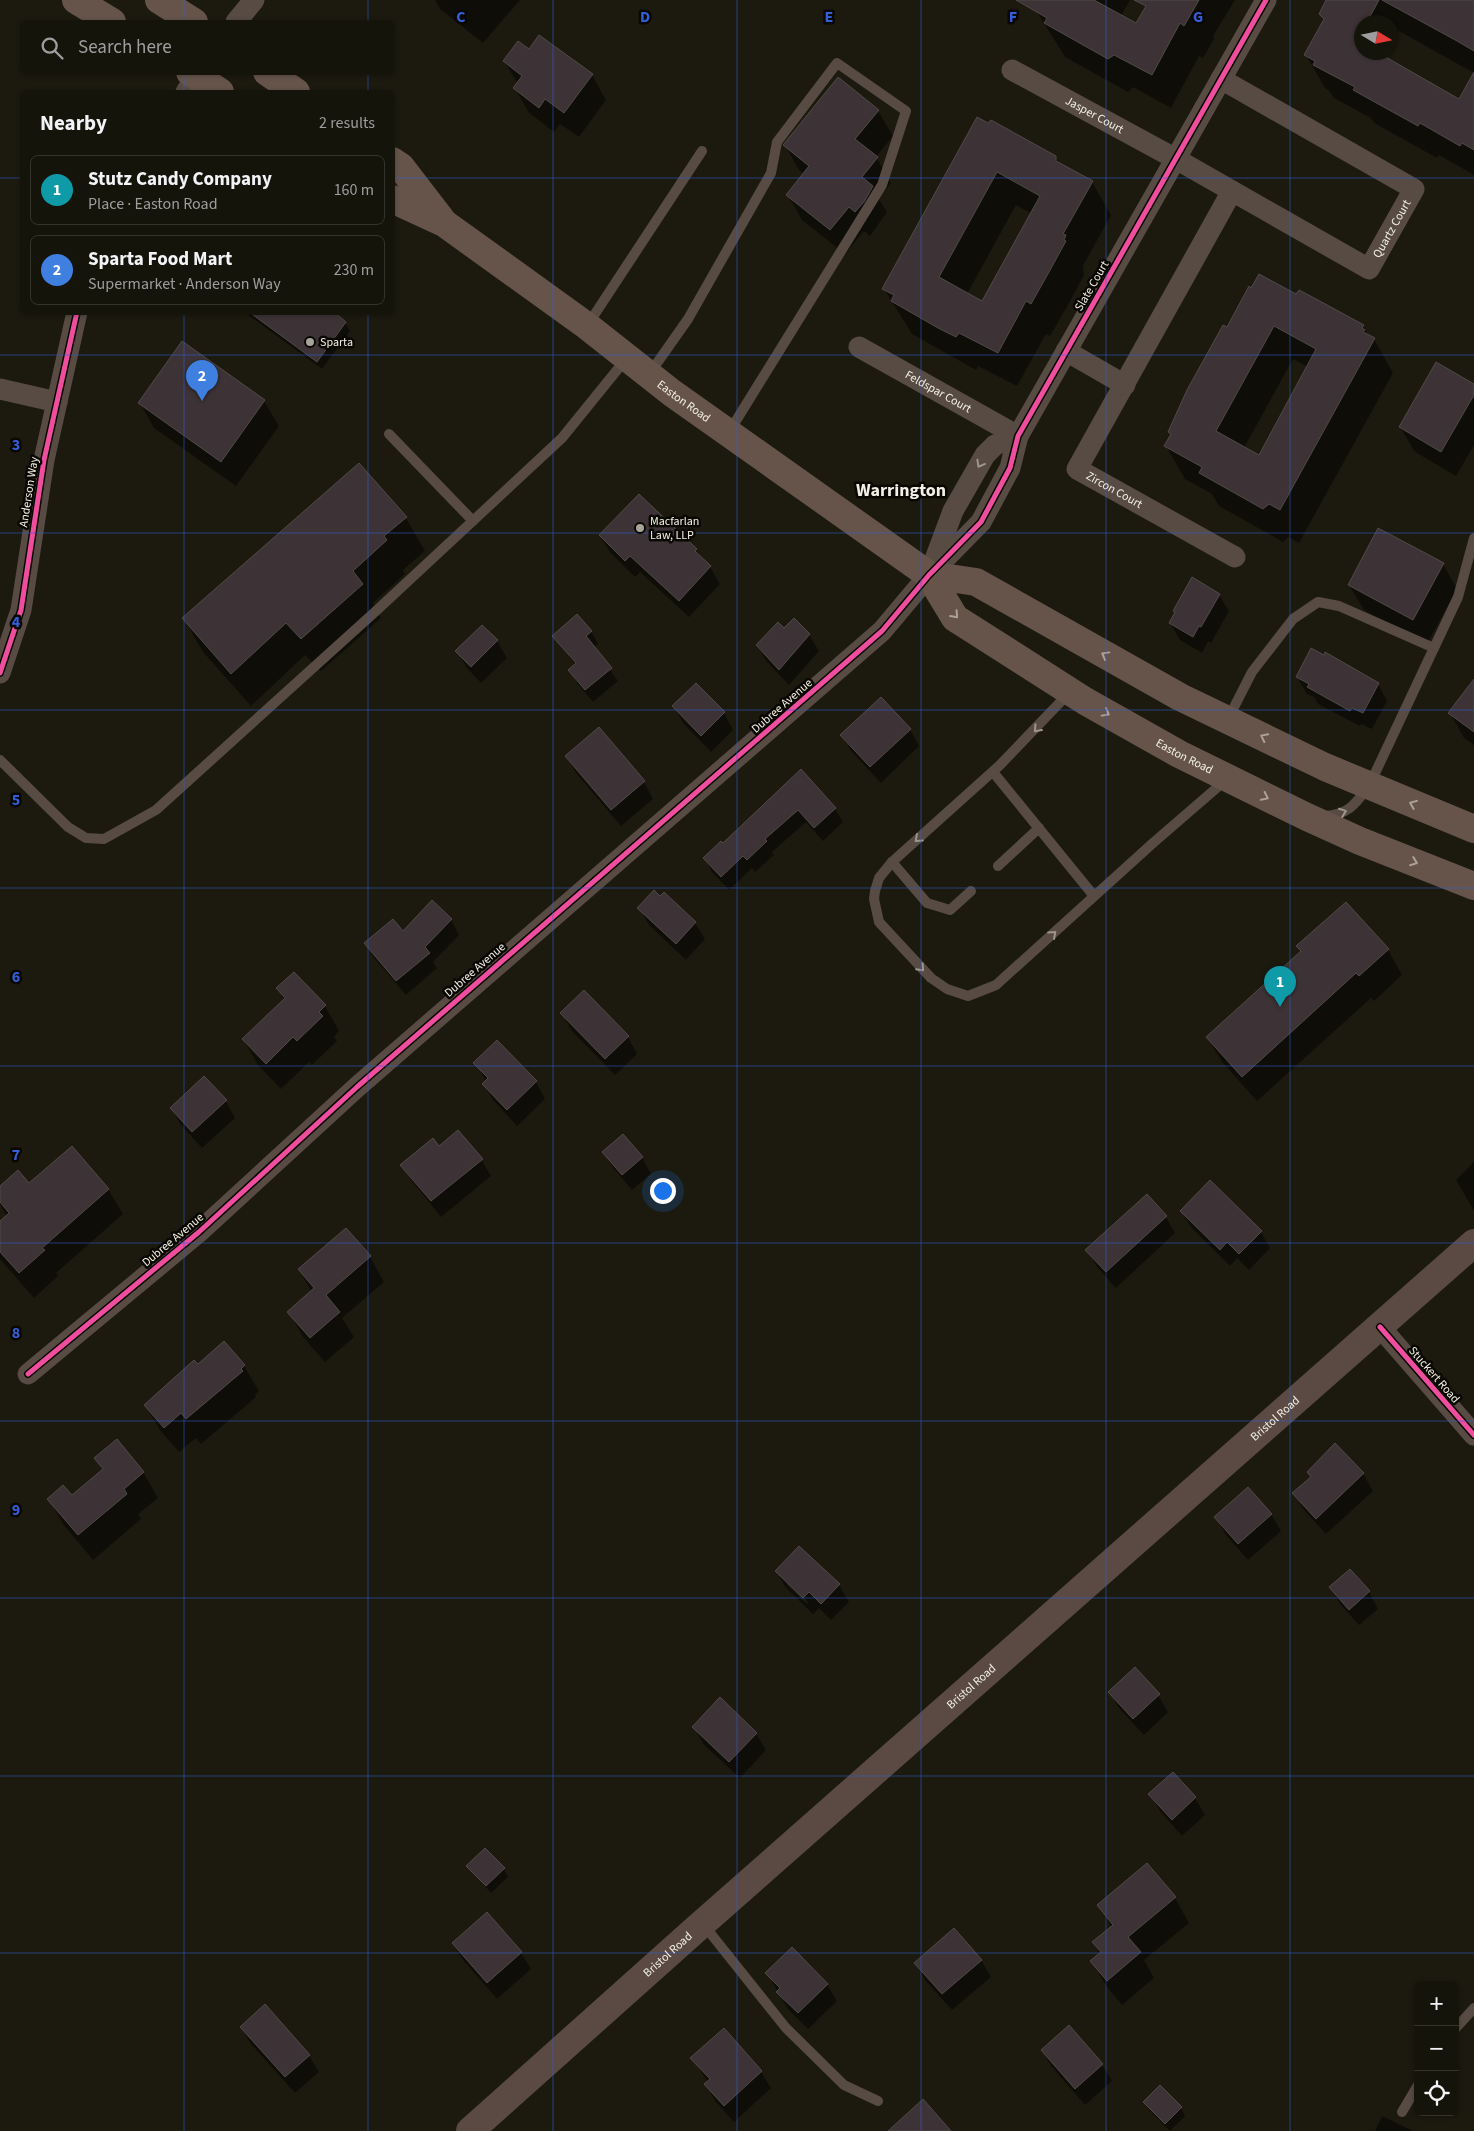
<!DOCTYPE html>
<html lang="en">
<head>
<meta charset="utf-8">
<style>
	:root { --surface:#15140b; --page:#1e1d14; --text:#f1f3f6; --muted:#9d9e9d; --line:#34332c; --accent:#a7a599 }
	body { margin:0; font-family:"Source Sans 3",sans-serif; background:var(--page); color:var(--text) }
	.controls { position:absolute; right:15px; bottom:15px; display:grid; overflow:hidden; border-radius:8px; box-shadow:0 1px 4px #0004 }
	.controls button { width:45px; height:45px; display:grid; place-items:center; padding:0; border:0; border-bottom:1px solid var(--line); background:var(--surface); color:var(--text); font:25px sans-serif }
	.compass { position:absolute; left:1354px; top:15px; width:45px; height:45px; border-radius:50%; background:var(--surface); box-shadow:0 1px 4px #0004; rotate:100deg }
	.you { position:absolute; left:662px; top:1190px; width:18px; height:18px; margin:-12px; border:4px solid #fff; border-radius:50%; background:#1a73e8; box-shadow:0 0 0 8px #1a73e833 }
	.badge { display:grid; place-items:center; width:32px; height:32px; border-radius:50%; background:var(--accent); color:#fff; font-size:16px; font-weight:700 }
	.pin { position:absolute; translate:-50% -41px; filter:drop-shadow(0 1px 2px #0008) }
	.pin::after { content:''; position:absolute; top:26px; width:18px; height:15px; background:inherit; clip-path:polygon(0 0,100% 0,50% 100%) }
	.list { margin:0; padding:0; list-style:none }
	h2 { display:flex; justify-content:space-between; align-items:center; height:65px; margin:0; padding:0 20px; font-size:21px }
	h2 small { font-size:16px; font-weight:400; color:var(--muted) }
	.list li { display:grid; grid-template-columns:32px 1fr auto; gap:15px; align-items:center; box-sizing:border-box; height:70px; margin:0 10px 10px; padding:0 10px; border:1px solid var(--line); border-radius:8px }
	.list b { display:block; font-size:19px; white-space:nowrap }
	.list p { margin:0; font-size:16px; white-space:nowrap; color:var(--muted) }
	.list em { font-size:16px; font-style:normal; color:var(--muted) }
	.icon { flex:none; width:28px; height:28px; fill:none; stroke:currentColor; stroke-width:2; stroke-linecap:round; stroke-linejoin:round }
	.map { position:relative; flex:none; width:1474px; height:2131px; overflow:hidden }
	.search { position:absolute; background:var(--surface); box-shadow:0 1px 4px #0004; left:20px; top:20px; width:375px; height:55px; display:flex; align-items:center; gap:12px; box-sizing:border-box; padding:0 18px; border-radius:8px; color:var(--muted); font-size:19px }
	.panel { position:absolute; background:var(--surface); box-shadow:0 1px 4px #0004; left:20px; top:90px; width:375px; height:225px; border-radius:8px }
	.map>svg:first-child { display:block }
</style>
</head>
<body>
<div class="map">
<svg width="1474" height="2131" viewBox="0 0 1474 2131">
	<rect width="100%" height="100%" fill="#1c1a0f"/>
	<g fill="#0007" fill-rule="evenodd">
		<path d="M435,0h85l-37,43 -43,-34z"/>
		<path d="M1044,0h86l-9,16 16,9 14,-25h84l-22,36 1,3 -11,19 -4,-2 -28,52 -38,-21 -5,5 -63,-35 -28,-45z"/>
		<path d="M1328,0l146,1v72l-75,-42 -7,14v-23h-30v30h25l-3,6 76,43 14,-26v100l-35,-20 -2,3 -63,-35 -3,-5 -37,-20 -5,-7 -4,-3 -19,-33 18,-33 -4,-8z"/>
		<path d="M529,51l63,24 14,25 -27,37 -19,-13 -6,8 -25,-19 -14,-25 3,-4 -14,-23z"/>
		<path d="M878,111l15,25 -17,21 15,26 -12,16 8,13 -17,24 -6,-5 -19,23 -43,-34 -14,-25 16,-21 -5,-4 -14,-25z"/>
		<path d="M977,119l78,38 5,7 32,18 19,33 -28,51 1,9 -16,30 -18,31 -4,-2 -29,52 -39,-20 -2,4 -64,-36 -28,-45zM1016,205l16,9 -50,89 -15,-9z"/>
		<path d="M1296,296l67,30 5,10 6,3 19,34 -94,170 -11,-6 -5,5 -64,-36 -7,-12 -27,-15 -19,-33 5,-10 -2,-4 58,-103zM1293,359l15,8 -49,89 -15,-8z"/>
		<path d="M244,312h88l13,11 5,8 -28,38z"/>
		<path d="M1474,386v59l-18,31 -41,-24 -15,-25z"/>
		<path d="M264,401l15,25 -43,60 -82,-58 -14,-25z"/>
		<path d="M359,465l47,53 19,33 -22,19 2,4 -32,29 8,15 -60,53 -16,-16 -54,51 -48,-54 -19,-33z"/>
		<path d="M600,536l96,14 14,17 10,17 -31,33 -49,-45 -5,5 -25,-25z"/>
		<path d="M1443,564l14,25 -30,55 -63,-34 -15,-25z"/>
		<path d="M1219,595l10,16 -18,32 -3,-2 -6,12 -22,-13 -10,-17z"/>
		<path d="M482,626l15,15 10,17 -26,25 -14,-15 -10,-17z"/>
		<path d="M784,630l25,5 10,16 -30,34 -22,-23 -10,-16z"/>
		<path d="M591,631l7,13 -4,4 24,33 -25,21 -16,-19 -7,-13 6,-4 -22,-30z"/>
		<path d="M1297,677l81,7 9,17 -15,28 -11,-5 -1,2 -42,-22 -4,-7 -7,-3z"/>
		<path d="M1474,681v64l-10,-7 -14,-25z"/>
		<path d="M674,707l50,6 9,17 -22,22 -28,-29z"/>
		<path d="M910,729l9,17 -38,37 -29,-31 -10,-16z"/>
		<path d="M567,757l77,25 9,17 -32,27 -45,-53z"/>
		<path d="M801,771l34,38 8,13 -20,19 -17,-19 -34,30 2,3 -19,17 -3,-4 -23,22 -17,-18 -7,-14 18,-13z"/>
		<path d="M664,893l31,30 10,16 -19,21 -37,-35 -10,-17z"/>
		<path d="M1346,903l42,47 14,25 -28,26 -3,-3 -114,103 -35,-39 -15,-25 94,-85 -3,-5z"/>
		<path d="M451,920l8,15 -26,27 4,6 -31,27 -32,-37 -8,-14z"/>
		<path d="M278,989l47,17 14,25 -5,6 3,4 -25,24 -3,-3 -28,27 -23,-24 -15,-26 41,-39z"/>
		<path d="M562,1013l66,24 9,17 -22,21 -44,-45z"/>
		<path d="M475,1063l61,19 9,17 -28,27 -24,-26 -10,-16 3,-3z"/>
		<path d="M204,1078l22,23 9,17 -33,30 -21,-23 -10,-17z"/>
		<path d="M439,1147l42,12 10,17 -50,41 -29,-36 -10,-16z"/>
		<path d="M604,1153l38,4 9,17 -19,16 -18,-21z"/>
		<path d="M1474,1162v49l-18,-31z"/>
		<path d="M29,1185l79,4 15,25 -67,59 2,3 -24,22 -34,-39v-36l7,-6 -7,-13v-16z"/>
		<path d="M1181,1211l80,21 9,16 -21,22 -12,-12 -7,8 -39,-39z"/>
		<path d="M1166,1217l9,16 -59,55 -19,-21 -10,-17z"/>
		<path d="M370,1257l14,25 -42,36 12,19 -29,25 -22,-25 -14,-25 23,-20 -13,-22z"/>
		<path d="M224,1343l20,23 15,25 -4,4 1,2 -55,47 -5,-6 -17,14 -19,-22 -15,-25z"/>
		<path d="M1335,1445l28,29 10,17 -47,43 -22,-24 -10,-16 17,-16 -3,-6z"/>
		<path d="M96,1459l47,13 15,26 -20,16 3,5 -48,41 -30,-36 -14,-25 23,-2 31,-26z"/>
		<path d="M1271,1514l10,17 -33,29 -23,-26 -9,-17z"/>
		<path d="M799,1547l40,38 10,17 -18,18 -12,-12 -6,6 -27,-26 -10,-17zM787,1582l21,20 -1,2 -20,-19z"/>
		<path d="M1331,1587l38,5 9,17 -19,16 -19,-21z"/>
		<path d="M1110,1692l48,3 10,17 -24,23 -25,-27z"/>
		<path d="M694,1727l62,7 10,16 -26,28 -37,-34z"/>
		<path d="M1173,1773l22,25 10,17 -23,21 -22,-25 -10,-17z"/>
		<path d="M468,1866l36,3 4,8 -17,16z"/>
		<path d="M1175,1898l14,25 -45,37 10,18 -32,27 -16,-19 -14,-25 8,-7 -6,-12 18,-14 -13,-23z"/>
		<path d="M453,1944l68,9 10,16 -34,30 -34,-39z"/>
		<path d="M981,1960l10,17 -39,33 -27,-30 -9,-17z"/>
		<path d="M767,1973l60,11 10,17 -29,28 -20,-20z"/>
		<path d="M265,2006l44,50 10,16 -24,21 -44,-49 -10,-17z"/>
		<path d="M1069,2026l33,39 10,16 -27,24 -33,-38 -10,-17z"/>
		<path d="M724,2029l37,43 10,16 -37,34 -19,-21 -9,-17 2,-2 -16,-24z"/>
		<path d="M1144,2102l37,6 4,8 -15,15 -21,-21z"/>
		<path d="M1382,2116l31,15h-38z"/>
	</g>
	<g fill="#3d3336" stroke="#4f4a48" fill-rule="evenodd">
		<path d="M1016,0h78l42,23 10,-17 -12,-6h65l-15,26 -4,-3 -28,52 -38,-20 -6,4 -64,-36 3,-5z"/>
		<path d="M1326,0h53l-12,22h-5v10l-6,9 6,3v8h15l82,47 15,-27v78l-12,-7 -2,3 -40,-23 -2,3 -65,-36 2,-3 -42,-22 2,-4 -11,-6 20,-36 -5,-5z"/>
		<path d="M1382,0h92v51l-17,-10z"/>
		<path d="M539,35l54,39 -29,39 -19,-14 -6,9 -26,-20 9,-12 -19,-15 15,-20 11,8z"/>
		<path d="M838,77l41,33 -24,29 23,18 -16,20 11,9 -9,16 -9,10 -6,-5 -19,23 -44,-35 23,-29 -26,-21z"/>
		<path d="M977,117l11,6 3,-3 65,36v5l37,20 -30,53 3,1 -2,5 2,1 -17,31 -18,32 -5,-3 -28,52 -39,-20 -3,4 -18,-9 -47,-27 3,-6 -12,-6zM997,172l43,24 -58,105 -43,-24z"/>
		<path d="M1259,274l37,20 3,-4 17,9 48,26 -2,3 3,2 -2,2 12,6 -95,172 -11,-6 -6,5 -64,-36 3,-6 -38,-21 7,-12 -3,-2 19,-42 36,-65 4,2 22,-41 2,2zM1274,326l42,23 -57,106 -43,-24z"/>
		<path d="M249,312h85l12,10 -29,40z"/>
		<path d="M182,341l83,59 -44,62 -83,-59z"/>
		<path d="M1436,362l38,22v11l-33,57 -42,-25z"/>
		<path d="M359,463l48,54 -23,19 3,4 -34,31 10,13 -62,55 -15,-16 -55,51 -49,-56z"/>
		<path d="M639,494l58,55 -2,2 16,15 -32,35 -49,-45 -5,5 -26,-26z"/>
		<path d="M1378,528l66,35 -31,57 -65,-35z"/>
		<path d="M1192,577l28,17 -19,33 -2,-1 -6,11 -24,-14 6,-11 -2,-1z"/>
		<path d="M577,614l15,17 -6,5 26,32 -27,22 -17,-20 8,-7 -24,-27z"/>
		<path d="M794,618l16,16 -31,36 -23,-25 22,-23 6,6z"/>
		<path d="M482,625l16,15 -27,27 -16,-16z"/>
		<path d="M1311,648l13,7 1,-3 54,31 -16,30 -11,-5 -2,3 -43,-24 2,-3 -13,-7z"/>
		<path d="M1474,679v53l-26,-19z"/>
		<path d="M696,683l29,29 -24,24 -29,-30z"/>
		<path d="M881,697l30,32 -41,38 -30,-32z"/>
		<path d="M599,727l46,54 -34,29 -46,-54z"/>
		<path d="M801,769l35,39 -22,20 -16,-18 -33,29 2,2 -20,19 -4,-4 -22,21 -18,-19 18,-17 2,2z"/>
		<path d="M654,890l6,6 4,-4 32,30 -20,22 -39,-36z"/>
		<path d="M432,900l20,19 -27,28 5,6 -34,28 -32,-38 29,-24 10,12z"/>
		<path d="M1346,902l43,47 -30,27 -3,-3 -114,104 -36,-40 95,-86 -5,-5z"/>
		<path d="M294,972l32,33 -7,7 4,4 -26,25 -4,-4 -27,27 -24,-25 43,-41 -9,-10z"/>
		<path d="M584,990l45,46 -24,23 -45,-46z"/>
		<path d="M497,1040l40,41 -30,29 -25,-26 6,-6 -15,-15z"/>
		<path d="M204,1076l23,24 -35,32 -22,-24z"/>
		<path d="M458,1130l25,29 -52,42 -31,-36 33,-27 6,8z"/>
		<path d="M623,1134l20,23 -21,18 -20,-23z"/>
		<path d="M72,1146l37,43 -67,59 3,2 -26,23 -19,-21v-31l9,-8 -9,-11v-16l18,-16 11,13z"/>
		<path d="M1210,1180l52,51 -23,23 -12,-12 -7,8 -40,-39z"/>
		<path d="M1147,1194l20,22 -61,56 -21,-22z"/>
		<path d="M346,1228l25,28 -45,39 14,17 -30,26 -23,-26 27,-24 -16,-19z"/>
		<path d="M224,1341l21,24 -4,4 2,2 -57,48 -5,-6 -17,15 -20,-23 50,-45 4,4z"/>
		<path d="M117,1439l27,33 -20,17 3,5 -49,41 -31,-36 16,-14 9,10 31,-26 -9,-11z"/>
		<path d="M1335,1443l29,30 -48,46 -24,-26 19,-16 -4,-5z"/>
		<path d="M1248,1487l24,27 -34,30 -24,-27z"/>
		<path d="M799,1546l41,38 -19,20 -12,-12 -6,6 -28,-27z"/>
		<path d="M1350,1569l20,22 -21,19 -20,-23z"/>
		<path d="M1135,1667l25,27 -27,25 -25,-27z"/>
		<path d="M720,1697l37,36 -28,29 -37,-35z"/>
		<path d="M1173,1772l23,25 -24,23 -24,-26z"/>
		<path d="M485,1848l20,20 -19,18 -20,-20z"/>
		<path d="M1147,1863l29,34 -48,40 13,15 -34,29 -17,-20 11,-9 -9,-10 21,-17 -16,-20z"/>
		<path d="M487,1912l35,40 -35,31 -35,-40z"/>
		<path d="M954,1928l28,32 -40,34 -28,-31z"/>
		<path d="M792,1947l36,37 -30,29 -22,-21 4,-4 -15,-15z"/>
		<path d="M265,2004l45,51 -25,22 -45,-50z"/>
		<path d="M1069,2025l34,39 -28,25 -34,-39z"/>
		<path d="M724,2028l38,43 -38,35 -20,-22 6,-5 -20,-21z"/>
		<path d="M1160,2085l22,22 -17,17 -22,-22z"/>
		<path d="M923,2099l28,32h-63z"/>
	</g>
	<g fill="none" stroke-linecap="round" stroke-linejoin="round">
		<g stroke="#574b43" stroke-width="10">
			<path d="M587,326l115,-175"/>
			<path d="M650,373l38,-54 83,-146 6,-31 60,-79 69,48 -24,74 -153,247"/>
			<path d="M389,434l84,87"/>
			<path d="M1069,693l-69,72 -108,97 -13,16 -4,13 -1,8 5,23 52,56 16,11 21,7 28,-11 157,-142 74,-64"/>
			<path d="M1228,719l24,-47 41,-53 25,-17 21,4 95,42"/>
			<path d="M0,760l68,67 18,11 18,1 52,-29 220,-199 186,-173 64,-79"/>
			<path d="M993,772l101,124"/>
			<path d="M1323,816c25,-1 32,-11 46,-30l89,-189 16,-59"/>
			<path d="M892,862l35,41 23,7 21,-19"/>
			<path d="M998,866l41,-38"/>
			<path d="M703,1924l83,104 58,57 34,16"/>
			<path d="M1455,2029l19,-21"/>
			<path d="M1402,2112l16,-27"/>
		</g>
		<g stroke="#574b43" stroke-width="21">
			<path d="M236,22l18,-22"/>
			<path id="s1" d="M1012,70l164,89 193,110 45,-80 -193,-110"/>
			<path d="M186,92l13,-20"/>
			<path id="s2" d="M1232,191l-155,278 158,88"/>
			<path id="s3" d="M859,347l159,89"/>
			<path d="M1066,351l59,34"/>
			<path d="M0,389l57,13"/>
			<path d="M931,570l22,-59 32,-56 10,-10 23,-9"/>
			<path d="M0,673l21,-63 23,-150 33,-148"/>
			<path d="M1380,1327l94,108"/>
			<path d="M28,1374l171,-142 158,-145 525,-456 47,-56 52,-53 29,-54 8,-32 248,-436"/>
		</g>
		<path stroke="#5a4a43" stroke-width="28" id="s4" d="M470,2131l226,-202 778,-686"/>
		<g stroke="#66544a" stroke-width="28">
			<path d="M76,0l36,22"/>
			<path d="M159,0l35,22"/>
			<path d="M190,72l30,20"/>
			<path d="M267,72l29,20"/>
			<path d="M392,161l9,6 40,52"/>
			<path id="s5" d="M392,199l52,24 143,103 85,67 257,182 26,43 130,83 94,53 128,63 53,24 114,45"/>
			<path d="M929,575l47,7 204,115 145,70 149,62"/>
		</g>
		<g stroke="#090702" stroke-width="8">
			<g id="cycleway">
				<path d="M0,673l21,-63 23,-150 33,-148"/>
				<path d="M1380,1327l94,108"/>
				<path d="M28,1374l171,-142 158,-145 525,-456 47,-56 52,-53 29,-54 8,-32 248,-436"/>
			</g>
		</g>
		<use href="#cycleway" stroke="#ef4d9e" stroke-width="5"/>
	</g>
	<defs><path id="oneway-chevron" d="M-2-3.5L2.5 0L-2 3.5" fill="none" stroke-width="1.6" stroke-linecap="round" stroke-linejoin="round" transform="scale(1.25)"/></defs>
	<g stroke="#9d958b">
		<use href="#oneway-chevron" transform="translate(980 464) rotate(119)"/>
		<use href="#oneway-chevron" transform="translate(1037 729) rotate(132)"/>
		<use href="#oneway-chevron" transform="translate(1343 812) rotate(-21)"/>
		<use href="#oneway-chevron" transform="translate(918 839) rotate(138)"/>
		<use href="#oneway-chevron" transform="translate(1053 934) rotate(-42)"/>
		<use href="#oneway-chevron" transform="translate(921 968) rotate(47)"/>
	</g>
	<g stroke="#aca297">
		<use href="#oneway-chevron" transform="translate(955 615) rotate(48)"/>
		<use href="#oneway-chevron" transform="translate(1105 655) rotate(-151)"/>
		<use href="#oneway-chevron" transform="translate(1106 713) rotate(29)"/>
		<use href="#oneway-chevron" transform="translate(1264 737) rotate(-154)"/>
		<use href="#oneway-chevron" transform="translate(1265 797) rotate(26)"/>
		<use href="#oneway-chevron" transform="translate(1413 804) rotate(-158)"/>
		<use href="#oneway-chevron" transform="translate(1414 862) rotate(21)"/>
	</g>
	<path fill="none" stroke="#325ed9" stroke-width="1" stroke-opacity="0.55" d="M184,0v22M368,0v22M553,0v2131M737,0v2131M921,0v2131M1106,0v2131M1290,0v2131M184,72v20M368,72v20M0,178h22M392,178h1082M184,312v1819M368,312v1819M0,355h1474M0,533h1474M0,710h1474M0,888h1474M0,1066h1474M0,1243h1474M0,1421h1474M0,1598h1474M0,1776h1474M0,1953h1474"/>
	<g fill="#a7a599" stroke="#090702" stroke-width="2">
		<circle cx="310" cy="342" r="5"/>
		<circle cx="640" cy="528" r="5"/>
	</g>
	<g text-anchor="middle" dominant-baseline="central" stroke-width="5" stroke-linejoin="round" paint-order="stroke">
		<g font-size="12" fill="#f2f0e4" stroke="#090702">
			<text stroke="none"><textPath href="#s1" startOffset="94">Jasper Court</textPath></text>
			<text stroke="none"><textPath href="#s1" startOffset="455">Quartz Court</textPath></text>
			<text transform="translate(1092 286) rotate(-60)">Slate Court</text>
			<text stroke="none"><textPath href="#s3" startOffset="91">Feldspar Court</textPath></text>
			<text stroke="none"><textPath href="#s5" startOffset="356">Easton Road</textPath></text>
			<text stroke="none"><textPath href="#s2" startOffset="361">Zircon Court</textPath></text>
			<text transform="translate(29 492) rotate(-81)">Anderson Way</text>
			<text transform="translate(782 706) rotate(-41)">Dubree Avenue</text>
			<text stroke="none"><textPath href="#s5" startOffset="975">Easton Road</textPath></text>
			<text transform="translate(475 970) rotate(-41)">Dubree Avenue</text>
			<text transform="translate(173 1240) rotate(-40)">Dubree Avenue</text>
			<text transform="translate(1434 1375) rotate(49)">Stuckert Road</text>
			<text stroke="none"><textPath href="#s4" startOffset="1075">Bristol Road</textPath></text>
			<text stroke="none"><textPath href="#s4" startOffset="670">Bristol Road</textPath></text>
			<text stroke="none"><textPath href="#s4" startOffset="265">Bristol Road</textPath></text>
		</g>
		<g font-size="12" fill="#f2f0e4" stroke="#090702" text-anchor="start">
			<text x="320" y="342">Sparta</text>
			<text x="650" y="521">Macfarlan<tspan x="650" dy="14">Law, LLP</tspan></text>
		</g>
		<g font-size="18" font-weight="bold" fill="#f2f0e4" stroke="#090702">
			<text x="901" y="490">Warrington</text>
		</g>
	</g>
	<g font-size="16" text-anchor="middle" font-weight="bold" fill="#325ed9" stroke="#090702" stroke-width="5" stroke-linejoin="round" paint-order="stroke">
		<text x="461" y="22">C</text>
		<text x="645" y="22">D</text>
		<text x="829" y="22">E</text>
		<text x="1013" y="22">F</text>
		<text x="1198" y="22">G</text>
		<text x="16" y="450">3</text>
		<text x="16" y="627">4</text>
		<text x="16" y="805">5</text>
		<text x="16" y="982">6</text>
		<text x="16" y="1160">7</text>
		<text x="16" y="1338">8</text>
		<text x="16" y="1515">9</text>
	</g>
</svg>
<div class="controls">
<button>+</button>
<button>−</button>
<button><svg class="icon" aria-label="locate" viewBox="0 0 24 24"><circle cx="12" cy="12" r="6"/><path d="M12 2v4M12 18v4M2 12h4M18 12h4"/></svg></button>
</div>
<svg class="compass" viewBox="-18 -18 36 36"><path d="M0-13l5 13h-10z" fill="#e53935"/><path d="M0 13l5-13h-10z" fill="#9d9e9d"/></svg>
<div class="you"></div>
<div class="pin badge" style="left:1280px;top:1007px;background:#0f9aa8">1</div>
<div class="pin badge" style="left:202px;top:401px;background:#3f7fe0">2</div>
<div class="search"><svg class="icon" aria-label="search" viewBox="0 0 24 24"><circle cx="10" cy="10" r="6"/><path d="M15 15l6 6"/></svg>Search here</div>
<section class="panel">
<h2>Nearby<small>2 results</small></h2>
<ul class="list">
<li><span class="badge" style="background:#0f9aa8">1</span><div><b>Stutz Candy Company</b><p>Place · Easton Road</p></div><em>160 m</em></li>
<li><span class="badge" style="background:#3f7fe0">2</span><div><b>Sparta Food Mart</b><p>Supermarket · Anderson Way</p></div><em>230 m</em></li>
</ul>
</section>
</div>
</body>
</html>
